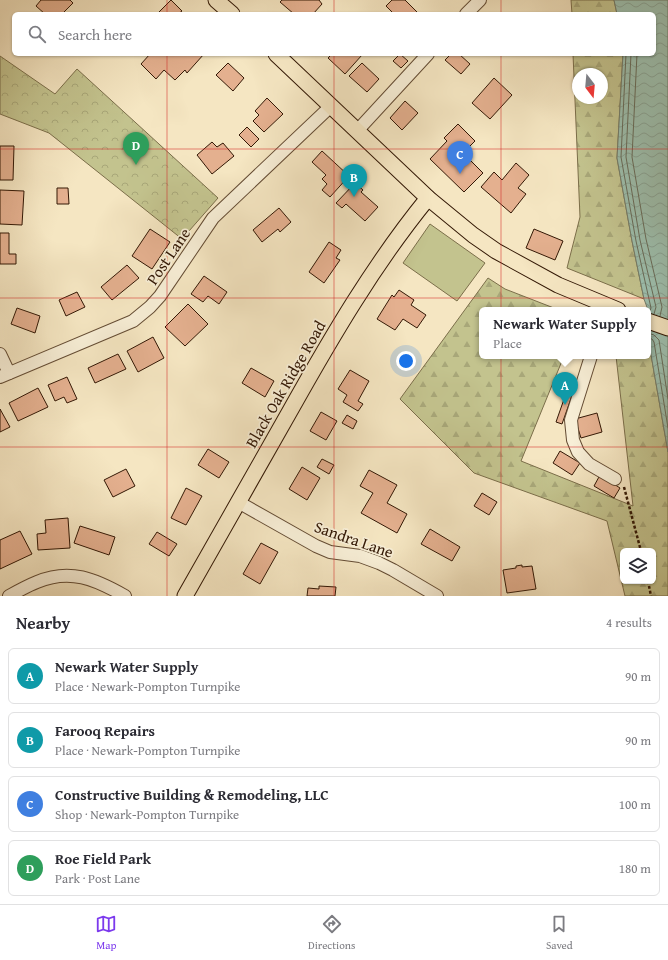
<!DOCTYPE html>
<html lang="en">
<head>
<meta charset="utf-8">
<style>
	:root { --surface:#fff; --page:#f2f2f3; --text:#2b2b33; --muted:#7c7c81; --line:#e1e1e2; --accent:#7c3aed }
	body { margin:0; font-family:"Gentium Book Plus",serif; background:var(--page); color:var(--text) }
	.controls { position:absolute; right:12px; bottom:12px; display:grid; overflow:hidden; border-radius:6px; box-shadow:0 1px 3px #0004 }
	.controls button { width:36px; height:36px; display:grid; place-items:center; padding:0; border:0; border-bottom:1px solid var(--line); background:var(--surface); color:var(--text); font:20px sans-serif }
	.compass { position:absolute; left:572px; top:68px; width:36px; height:36px; border-radius:50%; background:var(--surface); box-shadow:0 1px 3px #0004; rotate:164deg }
	.you { position:absolute; left:406px; top:361px; width:14px; height:14px; margin:-10px; border:3px solid #fff; border-radius:50%; background:#1a73e8; box-shadow:0 0 0 6px #1a73e833 }
	.badge { display:grid; place-items:center; width:26px; height:26px; border-radius:50%; background:var(--accent); color:#fff; font-size:13px; font-weight:700 }
	.pin { position:absolute; translate:-50% -33px; filter:drop-shadow(0 1px 2px #0008) }
	.pin::after { content:''; position:absolute; top:21px; width:14px; height:12px; background:inherit; clip-path:polygon(0 0,100% 0,50% 100%) }
	.popup { position:absolute; left:479px; top:307px; width:172px; height:52px; box-sizing:border-box; display:grid; place-content:center; border-radius:6px; background:var(--surface); filter:drop-shadow(0 1px 3px #0005); font-size:13px; white-space:nowrap; color:var(--muted) }
	.popup b { font-size:15px; color:var(--text) }
	.popup::after { content:''; position:absolute; left:50%; top:100%; margin-left:-8px; border:8px solid transparent; border-top-color:var(--surface) }
	.list { margin:0; padding:0; list-style:none }
	h2 { display:flex; justify-content:space-between; align-items:center; height:52px; margin:0; padding:0 16px; font-size:17px }
	h2 small { font-size:13px; font-weight:400; color:var(--muted) }
	.list li { display:grid; grid-template-columns:26px 1fr auto; gap:12px; align-items:center; box-sizing:border-box; height:56px; margin:0 8px 8px; padding:0 8px; border:1px solid var(--line); border-radius:6px }
	.list b { display:block; font-size:15px; white-space:nowrap }
	.list p { margin:0; font-size:13px; white-space:nowrap; color:var(--muted) }
	.list em { font-size:13px; font-style:normal; color:var(--muted) }
	.icon { flex:none; width:22px; height:22px; fill:none; stroke:currentColor; stroke-width:2; stroke-linecap:round; stroke-linejoin:round }
	.map { position:relative; flex:none; width:668px; height:596px; overflow:hidden }
	.search { position:absolute; background:var(--surface); box-shadow:0 1px 3px #0004; left:12px; right:12px; top:12px; height:44px; display:flex; align-items:center; gap:10px; box-sizing:border-box; padding:0 14px; border-radius:6px; color:var(--muted); font-size:15px }
	.sheet { height:308px; background:var(--surface) }
	nav { display:flex; justify-content:space-around; align-items:center; box-sizing:border-box; height:56px; border-top:1px solid var(--line); background:var(--surface); font-size:11px; color:var(--muted) }
	nav a { display:grid; justify-items:center; gap:2px }
	nav .on { color:var(--accent) }
	.map>svg:first-child { display:block }
</style>
</head>
<body>
<div class="map">
<svg width="668" height="596" viewBox="0 0 668 596">
	<defs>
		<pattern id="forest-firs" width="22" height="20" patternUnits="userSpaceOnUse"><rect width="22" height="20" fill="#c3c38e"/><path d="M5 1l3.5 6h-7zM16 11l3.5 6h-7z" fill="#a8a779"/></pattern>
		<pattern id="park-crowns" width="20" height="18" patternUnits="userSpaceOnUse"><rect width="20" height="18" fill="#c3c38e"/><path d="M2 6a3 3 0 1 1 6 0M12 15a3 3 0 1 1 6 0" fill="none" stroke="#a8a779"/></pattern>
		<pattern id="water-waves" width="16" height="10" patternUnits="userSpaceOnUse"><rect width="16" height="10" fill="#9dc0af"/><path d="M0 5q4-4 8 0t8 0" fill="none" stroke="#88a495"/></pattern>
	</defs>
	<rect width="100%" height="100%" fill="#f5e6c2"/>
	<filter id="stains"><feTurbulence type="fractalNoise" baseFrequency=".005" numOctaves="4"/><feColorMatrix values="0 0 0 0 .2 0 0 0 0 .09 0 0 0 0 .02 0 0 0 .5 -.17"/></filter>
	<radialGradient id="worn" r=".72"><stop offset=".6" stop-color="#630" stop-opacity="0"/><stop offset="1" stop-color="#630" stop-opacity=".3"/></radialGradient>
	<path fill="#c3c38e" stroke="#7b6e4a" d="M430,224l55,39 -28,38 -54,-38z"/>
	<g fill="url(#forest-firs)" stroke="#7b6e4a" fill-rule="evenodd">
		<path d="M571,0h43l3,14h-45z"/>
		<path d="M573,54h50l-6,104 15,83 12,58 -77,-31 13,-51zM578,74h24v24h-24z"/>
		<path d="M488,278l17,11 54,21h-77v46h82l-43,105 112,45 -17,-150h32v-8l2,1 18,103v144h-43l-18,-75 -133,-48 -74,-74zM623,551h30v30h-30z"/>
	</g>
	<path fill="url(#park-crowns)" stroke="#7b6e4a" d="M0,56l55,38 22,-25 141,129 -36,41 -133,-106 -49,-19z"/>
	<path fill="url(#water-waves)" stroke="#737d6b" d="M614,0h54v452l-18,-103 -2,-39 -4,-11 -12,-58 -15,-83 6,-104h31v-40h-37z"/>
	<g fill="none" stroke-linecap="round" stroke-linejoin="round">
		<g stroke="#686c5a" stroke-width="1">
			<path d="M626,54l-5,103 15,84 15,67 -2,5"/>
			<path d="M631,54l-5,103 14,83 16,67 -2,7"/>
			<path d="M637,54l-5,103 14,82 16,68 -2,9"/>
			<path d="M648,333l6,2 5,5 9,59"/>
			<path d="M648,338l4,1 2,3 14,86"/>
		</g>
	</g>
	<g fill="#e4b08f" stroke="#331805">
		<path d="M41,0h29l3,3 -11,11h-17l-9,-8z"/>
		<path d="M171,0l11,11 -4,3h-21z"/>
		<path d="M282,0h37l3,4 -9,10h-19l-14,-12z"/>
		<path d="M392,0h13l14,14h-25l-8,-8z"/>
		<path d="M150,54h54l-17,19 -2,-3 -10,10 -11,-10 -8,9 -15,-15z"/>
		<path d="M332,54h29l1,1 -17,19 -17,-16z"/>
		<path d="M400,54l8,7 -7,7 -8,-7z"/>
		<path d="M451,54h8l11,10 -9,10 -16,-14z"/>
		<path d="M228,63l16,15 -11,13 -17,-16z"/>
		<path d="M362,63l17,16 -12,13 -18,-16z"/>
		<path d="M494,78l18,17 -22,24 -18,-16z"/>
		<path d="M267,98l16,16 -19,18 -11,-11 6,-6 -4,-4z"/>
		<path d="M405,101l13,12 -16,17 -12,-12z"/>
		<path d="M458,124l17,17 -12,12 20,20 -19,19 -34,-33 17,-18 -3,-3z"/>
		<path d="M247,127l12,12 -8,8 -12,-12z"/>
		<path d="M212,142l5,5 6,-4 11,13 -22,18 -15,-19z"/>
		<path d="M0,146h14l-1,34h-13z"/>
		<path d="M322,151l27,25 -19,21 -8,-7 5,-6 -5,-5 4,-4 -14,-13z"/>
		<path d="M516,163l13,12 -11,13 8,6 -15,19 -30,-26 13,-15 8,8z"/>
		<path d="M355,183l8,7 -2,2 17,15 -13,14 -19,-17 -4,4 -6,-5z"/>
		<path d="M57,188h11l1,16h-12z"/>
		<path d="M0,190l24,1 -2,34 -22,-1z"/>
		<path d="M279,208l12,14 -11,10 -2,-3 -16,13 -9,-12z"/>
		<path d="M150,229l20,13 -18,27 -20,-13z"/>
		<path d="M534,229l29,12 -8,19 -29,-12z"/>
		<path d="M0,233h9v21h7v10h-16z"/>
		<path d="M329,242l12,8 -5,8 4,2 -16,23 -15,-11z"/>
		<path d="M127,265l12,13 -27,22 -11,-13z"/>
		<path d="M204,276l23,16 -8,12 -11,-8 -5,6 -12,-8z"/>
		<path d="M399,290l15,10 -3,5 15,10 -9,13 -14,-9 -8,11 -18,-11 15,-24 2,2z"/>
		<path d="M77,292l8,15 -19,9 -7,-16z"/>
		<path d="M188,304l20,20 -23,22 -20,-19z"/>
		<path d="M17,308l23,8 -5,17 -24,-9z"/>
		<path d="M153,337l11,21 -26,14 -11,-21z"/>
		<path d="M118,354l8,15 -31,14 -7,-15z"/>
		<path d="M251,368l23,13 -9,16 -23,-14z"/>
		<path d="M350,370l19,11 -11,20 5,3 -5,7 -15,-9 4,-7 -9,-6z"/>
		<path d="M67,377l10,22 -10,4 -3,-6 -9,4 -7,-16z"/>
		<path d="M569,385l6,2 -13,37 -6,-2z"/>
		<path d="M38,388l10,19 -30,14 -9,-18z"/>
		<path d="M0,409l10,18 -10,5z"/>
		<path d="M321,412l16,9 -11,19 -16,-9z"/>
		<path d="M597,413l5,19 -21,6 -6,-19z"/>
		<path d="M347,415l10,6 -4,8 -11,-6z"/>
		<path d="M208,449l21,13 -10,16 -21,-13z"/>
		<path d="M560,451l20,12 -8,12 -19,-12z"/>
		<path d="M322,459l12,6 -5,9 -12,-7z"/>
		<path d="M302,467l18,11 -13,22 -18,-11z"/>
		<path d="M126,469l9,17 -22,11 -9,-17z"/>
		<path d="M369,470l28,15 -10,18 20,11 -10,19 -36,-20 12,-20 -13,-7z"/>
		<path d="M600,475l20,13 -6,10 -20,-12z"/>
		<path d="M186,488l16,8 -16,29 -15,-7z"/>
		<path d="M482,493l15,9 -8,13 -15,-9z"/>
		<path d="M68,518l2,30 -32,2 -1,-16 9,-1 -1,-13z"/>
		<path d="M80,526l35,11 -6,18 -35,-12z"/>
		<path d="M430,529l30,18 -8,14 -31,-17z"/>
		<path d="M20,531l12,23 -32,15v-29z"/>
		<path d="M157,532l20,12 -8,12 -20,-12z"/>
		<path d="M261,543l17,9 -18,32 -17,-10z"/>
		<path d="M522,565v2l10,-1 4,23 -29,4 -4,-23 13,-2v-2z"/>
		<path d="M319,586l17,1 -1,9h-28l1,-8 11,1z"/>
	</g>
	<g fill="none" stroke-linecap="round" stroke-linejoin="round">
		<g stroke="#644c34" stroke-width="14">
			<g id="minor">
				<path d="M466,14l14,-14"/>
				<path d="M357,131l71,-77"/>
				<path d="M0,354l9,19"/>
				<path d="M591,356l-20,64 2,20 5,12 11,12 26,15"/>
				<path d="M0,377l133,-56 17,-14 10,-11 53,-78 118,-112"/>
				<path d="M238,502l78,44 14,6 30,4 19,7 14,7 44,26"/>
				<path d="M9,596c9,-5 18,-10 28,-14 33,-14 58,-3 88,14"/>
			</g>
		</g>
		<g stroke="#331805" stroke-width="17">
			<g id="major">
				<path d="M216,0l16,14"/>
				<path d="M276,54l152,144 45,37 23,16 62,34 60,25"/>
				<path d="M648,321l20,7"/>
				<path d="M185,596c35,-62 70,-123 105,-185 41,-73 84,-147 138,-213"/>
			</g>
		</g>
		<g stroke="#331805" stroke-width="2.5" stroke-dasharray="3 2" stroke-linecap="butt">
			<path d="M624,487l17,64"/>
			<path d="M648,581l3,15"/>
		</g>
		<use href="#minor" stroke="#f8efd7" stroke-width="12"/>
		<use href="#major" stroke="#f5e6c2" stroke-width="15"/>
	</g>
	<path fill="none" stroke="#d62828" stroke-width="1" stroke-opacity="0.55" d="M167,0v14M334,0v14M501,0v14M167,54v542M334,54v542M501,54v542M0,149h668M0,298h668M0,447h668"/>
	<g text-anchor="middle" dominant-baseline="central" stroke-width="3.5" stroke-linejoin="round" paint-order="stroke">
		<g font-size="16" fill="#331805" stroke="#f8efd7">
			<text transform="translate(168 256) rotate(-56)">Post Lane</text>
			<text transform="translate(285 384) rotate(-60)">Black Oak Ridge Road</text>
			<text transform="translate(354 539) rotate(19)">Sandra Lane</text>
		</g>
	</g>
	<rect width="100%" height="100%" filter="url(#stains)"/>
	<rect width="100%" height="100%" fill="url(#worn)"/>
</svg>
<div class="controls">
<button><svg class="icon" aria-label="layers" viewBox="0 0 24 24"><path d="M12 4l9 5-9 5-9-5zM3 14l9 5 9-5"/></svg></button>
</div>
<svg class="compass" viewBox="-18 -18 36 36"><path d="M0-13l5 13h-10z" fill="#e53935"/><path d="M0 13l5-13h-10z" fill="#7c7c81"/></svg>
<div class="you"></div>
<div class="pin badge" style="left:565px;top:405px;background:#0f9aa8">A</div>
<div class="popup"><b>Newark Water Supply</b>Place</div>
<div class="pin badge" style="left:354px;top:197px;background:#0f9aa8">B</div>
<div class="pin badge" style="left:460px;top:174px;background:#3f7fe0">C</div>
<div class="pin badge" style="left:136px;top:165px;background:#2e9e5b">D</div>
<div class="search"><svg class="icon" aria-label="search" viewBox="0 0 24 24"><circle cx="10" cy="10" r="6"/><path d="M15 15l6 6"/></svg>Search here</div>
</div>
<section class="sheet">
<h2>Nearby<small>4 results</small></h2>
<ul class="list">
<li><span class="badge" style="background:#0f9aa8">A</span><div><b>Newark Water Supply</b><p>Place · Newark-Pompton Turnpike</p></div><em>90 m</em></li>
<li><span class="badge" style="background:#0f9aa8">B</span><div><b>Farooq Repairs</b><p>Place · Newark-Pompton Turnpike</p></div><em>90 m</em></li>
<li><span class="badge" style="background:#3f7fe0">C</span><div><b>Constructive Building &amp; Remodeling, LLC</b><p>Shop · Newark-Pompton Turnpike</p></div><em>100 m</em></li>
<li><span class="badge" style="background:#2e9e5b">D</span><div><b>Roe Field Park</b><p>Park · Post Lane</p></div><em>180 m</em></li>
</ul>
</section>
<nav>
<a class="on"><svg class="icon" aria-label="map" viewBox="0 0 24 24"><path d="M3 6l6-2 6 2 6-2v14l-6 2-6-2-6 2zM9 4v14M15 6v14"/></svg>Map</a>
<a><svg class="icon" aria-label="directions" viewBox="0 0 24 24"><path d="M12 3l9 9-9 9-9-9zM9 14v-3h6M13 9l2 2-2 2"/></svg>Directions</a>
<a><svg class="icon" aria-label="saved" viewBox="0 0 24 24"><path d="M7 4h10v16l-5-4-5 4z"/></svg>Saved</a>
</nav>
</body>
</html>
